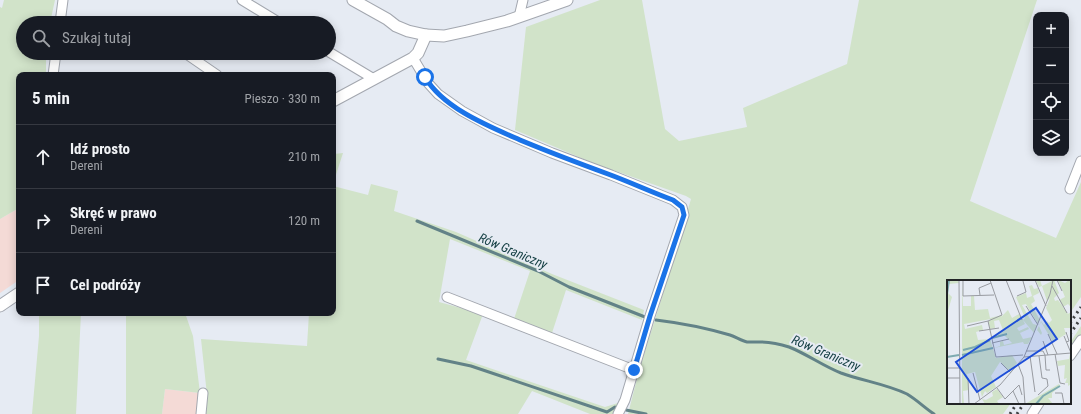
<!DOCTYPE html>
<html lang="pl">
<head>
<meta charset="utf-8">
<style>
	:root { --surface:#171b24; --page:#242831; --text:#f1f3f6; --muted:#9ea1a6; --line:#363941 }
	body { margin:0; font-family:"Roboto Condensed",sans-serif; background:var(--page); color:var(--text) }
	.controls { position:absolute; right:12px; top:12px; display:grid; overflow:hidden; border-radius:8px; box-shadow:0 2px 10px #0003 }
	.controls button { width:36px; height:36px; display:grid; place-items:center; padding:0; border:0; border-bottom:1px solid var(--line); background:var(--surface); color:var(--text); font:20px sans-serif }
	.stop { position:absolute; width:12px; height:12px; margin:-9px; border:3px solid #1a73e8; border-radius:50%; background:#fff }
	.stop.end { background:#1a73e8; border-color:#fff; box-shadow:0 1px 4px #0008 }
	.list { margin:0; padding:0; list-style:none }
	h2 { display:flex; justify-content:space-between; align-items:center; height:52px; margin:0; padding:0 16px; font-size:17px }
	h2 small { font-size:13px; font-weight:400; color:var(--muted) }
	.list li { display:grid; grid-template-columns:26px 1fr auto; gap:12px; align-items:center; box-sizing:border-box; height:64px; padding:0 16px; border-top:1px solid var(--line) }
	.list b { display:block; font-size:15px; white-space:nowrap }
	.list p { margin:0; font-size:13px; white-space:nowrap; color:var(--muted) }
	.list em { font-size:13px; font-style:normal; color:var(--muted) }
	.icon { flex:none; width:22px; height:22px; fill:none; stroke:currentColor; stroke-width:2; stroke-linecap:round; stroke-linejoin:round }
	.map { position:relative; flex:none; width:1081px; height:414px; overflow:hidden }
	.search { position:absolute; background:var(--surface); box-shadow:0 2px 10px #0003; left:16px; top:16px; width:320px; height:44px; display:flex; align-items:center; gap:10px; box-sizing:border-box; padding:0 14px; border-radius:22px; color:var(--muted); font-size:15px }
	.panel { position:absolute; background:var(--surface); box-shadow:0 2px 10px #0003; left:16px; top:72px; width:320px; height:244px; border-radius:8px }
	.map>svg:first-child { display:block }
</style>
</head>
<body>
<div class="map">
<svg width="1081" height="414" viewBox="0 0 1081 414">
	<rect width="100%" height="100%" fill="#e6ebf3"/>
	<g fill="#f4dad6">
		<path d="M19,208v72l-19,13v-74z"/>
		<path d="M165,389l35,4 -3,21h-35z"/>
	</g>
	<g fill="#d1e3c9">
		<path d="M4,0h51l-5,23h-27v30h23v22h-27v133l-19,11v-212l2,1z"/>
		<path d="M600,0h42l23,129 14,12 68,-14 -4,-19 104,-44 12,-64h178l-67,201 86,37 25,-56v115l-11,16v-32h-122v122h63l-8,11h-375l12,-47 19,-60 32,-108 -5,-3 -93,-33 -78,-33 11,-103z"/>
		<path d="M333,146h1v8l9,-1 -10,31z"/>
		<path d="M371,184l27,7 -4,20 62,21 96,42 92,36 -2,10 -76,-30 -14,43 -38,-14 16,-48 -80,-32 -11,63 44,12 -17,46 139,47 13,-4 -5,11h-23l-58,-23 -14,23h-312l1,-19 -6,-56 106,7 2,-33h24v-127l35,9z"/>
		<path d="M39,313h42l-5,101h-44l7,-78z"/>
		<path d="M126,313h59l8,23 7,57 -35,-4 -3,25h-36z"/>
		<path d="M1081,326v10l-11,16v-9z"/>
	</g>
	<g fill="none" stroke-linecap="round" stroke-linejoin="round">
		<g stroke="#628287" stroke-width="3">
			<path d="M417,221l121,50 31,16 76,30"/>
			<path d="M656,320c25,3 50,8 74,15 6,2 12,6 17,7 4,0 9,0 13,0 9,0 20,2 29,5 18,7 34,19 52,26 22,8 45,11 66,21 10,6 18,14 27,20"/>
			<path d="M438,359l33,7 136,46 8,-5"/>
			<path d="M626,410l20,4"/>
		</g>
		<g stroke="#a3a7af" stroke-width="11">
			<g id="minor">
				<path d="M242,0l38,23"/>
				<path d="M519,17l4,-17"/>
				<path d="M60,23l3,-23"/>
				<path d="M329,52l45,27"/>
				<path d="M185,53l32,22"/>
				<path d="M413,58l15,25 10,11 24,17 31,17 59,25 59,22 62,25 9,7 2,8 -34,101 -25,84 -7,14"/>
				<path d="M53,75l3,-22"/>
				<path d="M1070,189l11,-28"/>
				<path d="M447,297l187,73"/>
				<path d="M1070,356l11,-16"/>
				<path d="M201,414l2,-21"/>
				<path d="M1032,414l7,-11"/>
			</g>
		</g>
		<g stroke="#a3a7af" stroke-width="13">
			<g id="tertiary">
				<path d="M353,0l34,19 9,7 12,5 18,4 18,1 23,-5 40,-10 60,-21"/>
				<path d="M333,101l80,-43 5,-5 8,-18"/>
				<path d="M0,306l19,-13"/>
			</g>
		</g>
		<use href="#minor" stroke="#fff" stroke-width="9"/>
		<use href="#tertiary" stroke="#fff" stroke-width="11"/>
		<g stroke="#3f4144" stroke-width="3" stroke-dasharray="2 4" stroke-linecap="butt">
			<path d="M1070,323l11,-16"/>
			<path d="M1070,334l11,-16"/>
			<path d="M1010,414l7,-11"/>
			<path d="M1017,414l7,-11"/>
		</g>
	</g>
	<g fill="none" stroke-linecap="round" stroke-linejoin="round">
		<path stroke="#1a73e8" stroke-width="5" d="M425,77c18,31 63,49 95,63 29,12 58,23 88,34 22,8 43,18 65,26l9,7 2,8 -34,101 -16,54"/>
	</g>
	<g text-anchor="middle" dominant-baseline="central" stroke-width="4" stroke-linejoin="round" paint-order="stroke">
		<g font-size="13" font-style="italic" fill="#133e42" stroke="#e6ebf3">
			<text transform="translate(513 251) rotate(23)">Rów Graniczny</text>
			<text transform="translate(826 353) rotate(23)">Rów Graniczny</text>
		</g>
	</g>
	<g transform="translate(947 280)">
		<rect width="124" height="124" fill="#e6ebf3"/>
		<path d="M0,0h11l1,3 -10,1 -1,9 4,4 -5,17zM15,0l1,26h8v-10h3l1,14 13,-1 2,9 12,-3 -1,2 7,-7 4,8 7,-4 4,6 2,-2 -9,-21 10,-4 1,5 5,-2 -3,-10 3,-1 2,4 4,-1 1,5 -6,3 2,5 -4,3 9,16 -2,4 -12,-20 -4,1 11,19 4,1 -3,8 -11,-13 2,4 -8,4 2,3 9,-4 1,2 -9,4 3,6 9,-2 -4,7h-4l-1,-2 -29,6 6,-2v-4l3,-1 1,4 8,-2 -8,-8 -13,3 7,-2v-4l5,-2 -4,-10 -5,1 1,7 -5,1 -2,-7 3,-3 -27,5 1,5 17,-4 1,5 -7,2 2,8 12,-1 6,19 16,-3 5,8 -7,9 -10,-10 -9,14 5,11 -9,6 -2,-2 -3,6 -7,-25 -8,2 2,16 -6,1 1,13h-2zM93,0l2,6 12,-6 5,13 -5,5 1,3 3,-1 10,14 3,-2v16h-7l2,6 -13,8 -12,-20 -2,4 3,7 -1,2 -4,-5 4,-9 3,4 3,-4 2,2 3,-3 -6,-12 4,-10 -3,3 -5,-15 -3,1 -3,-6zM111,0l7,3 4,-3 2,3v24l-3,-3 -5,3 -4,-7 6,-3zM123,74l1,30 -3,2v-3h-3l2,-5 -3,1 1,-14 -7,1 -1,-5 12,-2zM112,104l1,2 -8,7v5h-4l5,6h-28zM50,109l6,8 -6,4 2,3h-14l-3,-5 4,1 7,-4 -1,-4z" fill="#d1e3c9"/>
		<path fill="none" stroke="#7eabb0" stroke-width="2" d="M0,14l2,-14M45,58l15,-4M28,67l15,-7M16,70l12,-3M15,75l31,-7M0,77l12,-2M89,124l7,-8 17,-10"/>
		<path fill="none" stroke="#989ba1" stroke-width="1" d="M12,0l1,124M16,0v16l31,-1M43,0l12,35 -14,6 8,36 27,-2M59,0l16,40M88,0l11,26M110,0l5,11M105,6l15,27M33,15l-1,-7 12,-5M70,16l9,-4 -3,-11M79,26l12,19M20,46l21,-5M32,51l20,-3M119,52l3,9 -3,1M101,54l9,20M117,56l7,17M96,61l5,14M45,63l17,-4M79,71h17l2,4M108,74l5,29 5,1M98,75l1,15h4M83,76l5,36M77,77l26,-63 3,-14M77,77l47,-4M54,83l10,10M71,84l5,13 2,27M0,88h13M26,93l7,27M0,98h13M21,98l1,26M50,108l8,11 14,-14 3,10M66,111l6,13M108,113h7l2,11M91,115l10,-9 -1,-7 -5,-1 -3,-22M27,124l26,-19 24,-28"/>
		<path fill="#1d4ed8" fill-opacity="0.15" stroke="#1d4ed8" stroke-width="2" d="M89,28l21,31 -80,53 -21,-30z"/>
		<rect width="124" height="124" fill="none" stroke="#222426" stroke-width="2"/>
	</g>
</svg>
<div class="controls">
<button>+</button>
<button>−</button>
<button><svg class="icon" aria-label="locate" viewBox="0 0 24 24"><circle cx="12" cy="12" r="6"/><path d="M12 2v4M12 18v4M2 12h4M18 12h4"/></svg></button>
<button><svg class="icon" aria-label="layers" viewBox="0 0 24 24"><path d="M12 4l9 5-9 5-9-5zM3 14l9 5 9-5"/></svg></button>
</div>
<div class="stop" style="left:425px;top:77px"></div>
<div class="stop end" style="left:634px;top:370px"></div>
<div class="search"><svg class="icon" aria-label="search" viewBox="0 0 24 24"><circle cx="10" cy="10" r="6"/><path d="M15 15l6 6"/></svg>Szukaj tutaj</div>
<section class="panel">
<h2>5 min<small>Pieszo · 330 m</small></h2>
<ul class="list">
<li><svg class="icon" aria-label="ahead" viewBox="0 0 24 24"><path d="M12 20V5M6 11l6-6 6 6"/></svg><div><b>Idź prosto</b><p>Dereni</p></div><em>210 m</em></li>
<li><svg class="icon" aria-label="right" viewBox="0 0 24 24"><path d="M7 20v-9h11M14 6l5 5-5 5"/></svg><div><b>Skręć w prawo</b><p>Dereni</p></div><em>120 m</em></li>
<li><svg class="icon" aria-label="arrive" viewBox="0 0 24 24"><path d="M6 21V4h12l-3 4 3 4H6"/></svg><div><b>Cel podróży</b></div></li>
</ul>
</section>
</div>
</body>
</html>
